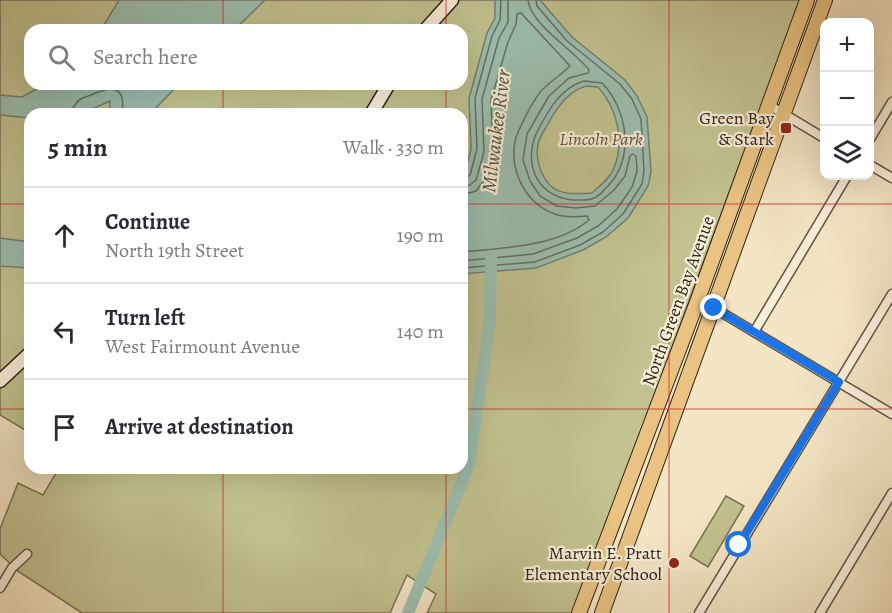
<!DOCTYPE html>
<html lang="en">
<head>
<meta charset="utf-8">
<style>
	:root { --surface:#fff; --page:#f7f7f7; --text:#2b2b33; --muted:#7c7c81; --line:#e1e1e2 }
	body { margin:0; font-family:Alegreya,serif; background:var(--page); color:var(--text) }
	.controls { position:absolute; right:18px; top:18px; display:grid; overflow:hidden; border-radius:12px; box-shadow:0 6px 24px #0002 }
	.controls button { width:54px; height:54px; display:grid; place-items:center; padding:0; border:0; border-bottom:2px solid var(--line); background:var(--surface); color:var(--text); font:30px sans-serif }
	.stop { position:absolute; width:18px; height:18px; margin:-14px; border:4px solid #1a73e8; border-radius:50%; background:#fff }
	.stop.end { background:#1a73e8; border-color:#fff; box-shadow:0 2px 6px #0008 }
	.list { margin:0; padding:0; list-style:none }
	h2 { display:flex; justify-content:space-between; align-items:center; height:78px; margin:0; padding:0 24px; font-size:26px }
	h2 small { font-size:20px; font-weight:400; color:var(--muted) }
	.list li { display:grid; grid-template-columns:39px 1fr auto; gap:18px; align-items:center; box-sizing:border-box; height:96px; padding:0 24px; border-top:2px solid var(--line) }
	.list b { display:block; font-size:22px; white-space:nowrap }
	.list p { margin:0; font-size:20px; white-space:nowrap; color:var(--muted) }
	.list em { font-size:20px; font-style:normal; color:var(--muted) }
	.icon { flex:none; width:33px; height:33px; fill:none; stroke:currentColor; stroke-width:2; stroke-linecap:round; stroke-linejoin:round }
	.map { position:relative; flex:none; width:892px; height:613px; overflow:hidden }
	.search { position:absolute; background:var(--surface); box-shadow:0 6px 24px #0002; left:24px; top:24px; width:444px; height:66px; display:flex; align-items:center; gap:15px; box-sizing:border-box; padding:0 21px; border-radius:18px; color:var(--muted); font-size:22px }
	.panel { position:absolute; background:var(--surface); box-shadow:0 6px 24px #0002; left:24px; top:108px; width:444px; height:366px; border-radius:18px }
	.map>svg:first-child { display:block }
</style>
</head>
<body>
<div class="map">
<svg width="892" height="613" viewBox="0 0 892 613">
	<rect width="100%" height="100%" fill="#f4e6c5"/>
	<filter id="stains"><feTurbulence type="fractalNoise" baseFrequency=".00333" numOctaves="4"/><feColorMatrix values="0 0 0 0 .2 0 0 0 0 .09 0 0 0 0 .02 0 0 0 .5 -.17"/></filter>
	<radialGradient id="worn" r=".72"><stop offset=".6" stop-color="#630" stop-opacity="0"/><stop offset="1" stop-color="#630" stop-opacity=".3"/></radialGradient>
	<g fill="#c2c390" stroke="#787253" stroke-width="1.5" fill-rule="evenodd">
		<path d="M0,0h800l-226,613h-147l9,-19 -29,-19 -17,38h-308l-63,-41 -19,-18v-25l18,-46 25,12 16,-27h403v-354h-432v319l-30,-18zM30,30h432v54h-432z"/>
		<path d="M726,496l18,10 -36,61 -18,-11z"/>
	</g>
	<g fill="#9cc0b1" stroke="#708073" stroke-width="1.5" fill-rule="evenodd">
		<path d="M119,0h146l-31,30h-133z"/>
		<path d="M495,0h45l32,37 53,43 12,16 10,21 4,55 -3,14 -20,32 -22,19 -23,13 -47,18 -74,6v-91l9,-34 -2,-51 18,-65 8,-15zM586,86l12,1c19,21 27,53 16,81 -4,10 -14,18 -22,25 -25,2 -43,2 -52,-25 -3,-8 -4,-19 -1,-27 2,-7 8,-14 11,-21 9,-15 19,-29 36,-34z"/>
		<path d="M46,84h133l-29,30h-41l1,-13 -29,13h-51v4l-30,-3v-20l22,2z"/>
		<path d="M0,238l30,4v26l-30,-2z"/>
	</g>
	<g fill="none" stroke-linecap="round" stroke-linejoin="round">
		<g stroke="#647064" stroke-width="1.5">
			<path d="M584,81l18,2c27,28 33,78 3,106 -3,3 -7,8 -11,9 -6,3 -16,2 -22,2 -38,-4 -50,-41 -33,-72 11,-20 22,-40 45,-47z"/>
			<path d="M73,114c0,-4 -1,-6 2,-9 3,-6 10,-8 16,-10 22,-10 35,-9 31,19"/>
			<path d="M462,179l8,-4 7,-26 -2,-51 17,-62 8,-16 1,-20"/>
			<path d="M462,186l8,-1 6,-5 8,-28 -2,-53 17,-61 9,-16v-22"/>
			<path d="M462,195l14,-4 10,-13 7,-27 -2,-51 17,-58 8,-18 1,-10 4,-1 49,53c-8,8 -19,15 -28,24 -9,10 -17,27 -23,40 -15,31 4,74 36,84 10,4 22,3 32,2l2,4c-32,27 -87,28 -127,32"/>
			<path d="M462,261l71,-7 44,-16 21,-12 19,-17 15,-22 5,-16 -1,-15 -3,-2 -3,2 -5,20 -11,14 -19,16 -19,2 -19,-2 -17,-10 -10,-15 -7,-21 4,-26 22,-38 20,-18 19,-5 1,-3c-13,-18 -59,-46 -61,-70"/>
			<path d="M462,268l73,-6 45,-17 23,-13 20,-18 19,-30 2,-13 -3,-52 -9,-20 -12,-15 -53,-43 -30,-35 -1,-6"/>
		</g>
		<path stroke="#9cc0b1" stroke-width="12" d="M408,613l61,-148 21,-144 1,-65"/>
		<g stroke="#5f5242" stroke-width="11">
			<g id="street">
				<path d="M769,105l55,33"/>
				<path d="M870,139l22,-37"/>
				<path d="M870,165l22,13"/>
				<path d="M697,302l17,6 178,106"/>
				<path d="M754,332l93,-156"/>
				<path d="M0,588l12,-20 15,-14"/>
				<path d="M699,613l193,-319"/>
				<path d="M820,613l72,-120"/>
			</g>
		</g>
		<g stroke="#2d2116" stroke-width="15">
			<g id="secondary">
				<path d="M425,30l27,-30"/>
				<path d="M371,114l18,-30"/>
				<path d="M0,381l30,-28"/>
			</g>
		</g>
		<g stroke="#2d2116" stroke-width="16">
			<g id="primary">
				<path d="M579,613l118,-311 110,-302"/>
				<path d="M602,613l223,-613"/>
			</g>
		</g>
		<use href="#street" stroke="#f8efd9" stroke-width="8"/>
		<use href="#secondary" stroke="#f8efd9" stroke-width="12"/>
		<use href="#primary" stroke="#eac382" stroke-width="14"/>
	</g>
	<g fill="none" stroke-linecap="round" stroke-linejoin="round">
		<path stroke="#1a73e8" stroke-width="8" d="M714,308l125,74 -100,163"/>
	</g>
	<path fill="none" stroke="#d62828" stroke-width="1.5" stroke-opacity="0.55" d="M223,0v30M446,0v30M669,0v613M223,84v30M446,84v30M0,204h30M462,204h430M0,409h30M462,409h430M223,468v145M446,468v145"/>
	<g fill="#8f2418" stroke="#f8efd9" stroke-width="2">
		<rect x="780" y="122" width="12" height="12" rx="3"/>
		<circle cx="674" cy="563" r="6"/>
	</g>
	<g text-anchor="middle" dominant-baseline="central" stroke-width="4.5" stroke-linejoin="round" paint-order="stroke">
		<g font-size="18" fill="#2d2116" stroke="#f8efd9" text-anchor="end">
			<text x="774" y="118">Green Bay<tspan x="774" dy="21">&amp; Stark</tspan></text>
			<text x="662" y="553">Marvin E. Pratt<tspan x="662" dy="21">Elementary School</tspan></text>
		</g>
		<g font-size="18" font-style="italic" fill="#5a523b" stroke="#f8efd9">
			<text x="601" y="139">Lincoln Park</text>
		</g>
		<g font-size="18" fill="#2d2116" stroke="#f8efd9">
			<text transform="translate(678 301) rotate(-70)">North Green Bay Avenue</text>
		</g>
		<g font-size="20" font-style="italic" fill="#4e5144" stroke="#f8efd9">
			<text transform="translate(496 131) rotate(-83)">Milwaukee River</text>
		</g>
	</g>
	<rect width="100%" height="100%" filter="url(#stains)"/>
	<rect width="100%" height="100%" fill="url(#worn)"/>
</svg>
<div class="controls">
<button>+</button>
<button>−</button>
<button><svg class="icon" aria-label="layers" viewBox="0 0 24 24"><path d="M12 4l9 5-9 5-9-5zM3 14l9 5 9-5"/></svg></button>
</div>
<div class="stop" style="left:739px;top:545px"></div>
<div class="stop end" style="left:714px;top:308px"></div>
<div class="search"><svg class="icon" aria-label="search" viewBox="0 0 24 24"><circle cx="10" cy="10" r="6"/><path d="M15 15l6 6"/></svg>Search here</div>
<section class="panel">
<h2>5 min<small>Walk · 330 m</small></h2>
<ul class="list">
<li><svg class="icon" aria-label="ahead" viewBox="0 0 24 24"><path d="M12 20V5M6 11l6-6 6 6"/></svg><div><b>Continue</b><p>North 19th Street</p></div><em>190 m</em></li>
<li><svg class="icon" aria-label="left" viewBox="0 0 24 24"><path d="M17 20v-9H6M10 6l-5 5 5 5"/></svg><div><b>Turn left</b><p>West Fairmount Avenue</p></div><em>140 m</em></li>
<li><svg class="icon" aria-label="arrive" viewBox="0 0 24 24"><path d="M6 21V4h12l-3 4 3 4H6"/></svg><div><b>Arrive at destination</b></div></li>
</ul>
</section>
</div>
</body>
</html>
